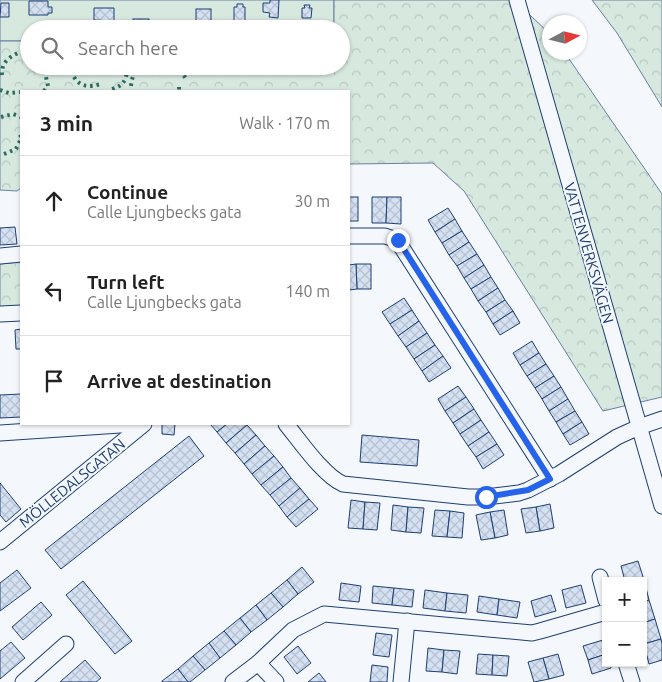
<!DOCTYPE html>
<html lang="en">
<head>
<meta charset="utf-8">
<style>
	:root { --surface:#fff; --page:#f6f6f6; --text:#222; --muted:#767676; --line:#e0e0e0 }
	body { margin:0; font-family:Ubuntu,sans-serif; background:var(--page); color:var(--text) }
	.controls { position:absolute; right:15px; bottom:15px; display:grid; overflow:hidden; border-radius:0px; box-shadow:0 1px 4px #0004 }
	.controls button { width:45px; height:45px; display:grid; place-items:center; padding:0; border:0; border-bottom:1px solid var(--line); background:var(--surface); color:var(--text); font:25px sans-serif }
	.compass { position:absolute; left:542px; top:15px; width:45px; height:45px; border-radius:50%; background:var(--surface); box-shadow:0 1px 4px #0004; rotate:83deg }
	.stop { position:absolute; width:15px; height:15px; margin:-11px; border:4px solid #2563eb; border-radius:50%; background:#fff }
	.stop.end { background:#2563eb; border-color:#fff; box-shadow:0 1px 5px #0008 }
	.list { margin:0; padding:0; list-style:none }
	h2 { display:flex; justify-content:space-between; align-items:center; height:65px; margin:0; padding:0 20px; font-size:21px }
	h2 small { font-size:16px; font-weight:400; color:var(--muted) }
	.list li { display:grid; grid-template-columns:32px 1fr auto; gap:15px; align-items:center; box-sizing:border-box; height:90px; padding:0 20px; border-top:1px solid var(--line) }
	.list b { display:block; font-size:19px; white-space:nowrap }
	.list p { margin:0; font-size:16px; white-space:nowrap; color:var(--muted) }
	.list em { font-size:16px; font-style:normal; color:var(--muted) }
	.icon { flex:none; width:28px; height:28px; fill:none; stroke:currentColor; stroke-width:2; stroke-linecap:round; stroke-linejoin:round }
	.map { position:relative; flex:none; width:662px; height:682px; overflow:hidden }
	.search { position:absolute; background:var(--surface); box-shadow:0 1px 4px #0004; left:20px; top:20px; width:330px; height:55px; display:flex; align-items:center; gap:12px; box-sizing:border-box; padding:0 18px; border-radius:28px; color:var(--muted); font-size:19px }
	.panel { position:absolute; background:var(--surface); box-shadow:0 1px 4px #0004; left:20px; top:90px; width:330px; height:335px; border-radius:0px }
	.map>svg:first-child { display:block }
</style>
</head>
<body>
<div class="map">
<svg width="662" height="682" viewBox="0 0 662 682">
	<defs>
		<pattern id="park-crowns" width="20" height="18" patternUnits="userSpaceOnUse" patternTransform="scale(1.25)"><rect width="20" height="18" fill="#d7e8df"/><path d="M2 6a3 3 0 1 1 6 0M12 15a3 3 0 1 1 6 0" fill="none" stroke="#b8c8c3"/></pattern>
		<pattern id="building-cross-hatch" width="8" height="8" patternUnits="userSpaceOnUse" patternTransform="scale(1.25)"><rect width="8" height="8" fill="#d5e0f0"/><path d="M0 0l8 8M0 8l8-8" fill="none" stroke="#b6c1d1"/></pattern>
	</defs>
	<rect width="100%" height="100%" fill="#f4f7fb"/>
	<path fill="#d7e8df" stroke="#687fa3" d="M0,0h334v29h-305v12h-29z"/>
	<g fill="url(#park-crowns)" stroke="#687fa3">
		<path d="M334,0h180l35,33 1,19 15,1 97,141v203l-59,14 -139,-220 -31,-28 -84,1v-73h-328v97l-4,3 -17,-1v-149h29v25h312v-37h-7z"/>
		<path d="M592,0h70v107l-45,-74z"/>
		<path d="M21,262v47l-21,1v-46z"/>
	</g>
	<g fill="url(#building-cross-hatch)" stroke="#1d3f73">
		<path d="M270,0h9l-1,18 -9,-1 1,-4 -7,-1v-9h7z"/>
		<path d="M29,1h19v6h4v6h-4v2h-19z"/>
		<path d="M1,3h8v14h-9z"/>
		<path d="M237,4h6v3h2v17h-11v-17h3z"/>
		<path d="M304,5h6l-1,3h3l-1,10h-9v-10h3z"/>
		<path d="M94,8h20v13l-20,-1z"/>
		<rect x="196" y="9" width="15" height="12"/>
		<rect x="133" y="19" width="16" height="10"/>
		<rect x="349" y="197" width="9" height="24"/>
		<path d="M372,197h15l-1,26h-14z"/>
		<path d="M387,197h14v27l-15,-1z"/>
		<path d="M448,208l7,11 -20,13 -7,-12z"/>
		<path d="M455,219l7,12 -20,12 -7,-11z"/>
		<path d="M15,227l2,17 -17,1v-17z"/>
		<path d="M462,231l7,11 -20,13 -7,-12z"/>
		<path d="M469,242l8,12 -20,12 -8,-11z"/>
		<path d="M477,254l7,11 -20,13 -7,-12z"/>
		<path d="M356,264h15v25h-14z"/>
		<path d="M356,264l1,25 -8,1v-25z"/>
		<path d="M484,265l7,12 -20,12 -7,-11z"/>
		<path d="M491,277l7,11 -20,13 -7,-12z"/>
		<path d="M498,288l7,12 -19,12 -8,-11z"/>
		<path d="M404,298l8,12 -22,14 -8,-12z"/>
		<path d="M505,300l8,11 -20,13 -7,-12z"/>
		<path d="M412,310l7,11 -21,15 -8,-12z"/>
		<path d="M513,311l7,12 -20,12 -7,-11z"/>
		<path d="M419,321l8,12 -21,14 -8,-11z"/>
		<path d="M21,329v20h-5l-1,-19z"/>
		<path d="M427,333l8,12 -21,14 -8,-12z"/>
		<path d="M532,341l7,12 -19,12 -7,-12z"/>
		<path d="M435,345l8,11 -21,15 -8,-12z"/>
		<path d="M539,353l7,11 -19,12 -7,-11z"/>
		<path d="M443,356l8,12 -22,14 -7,-11z"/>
		<path d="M546,364l8,12 -19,12 -8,-12z"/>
		<path d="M554,376l7,11 -19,12 -7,-11z"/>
		<path d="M458,386l8,11 -21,14 -7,-12z"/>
		<path d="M561,387l7,12 -19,12 -7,-12z"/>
		<path d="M21,394v23l-21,1v-23z"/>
		<path d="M466,397l8,12 -21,14 -8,-12z"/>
		<path d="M568,399l7,12 -19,11 -7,-11z"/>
		<path d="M474,409l7,11 -21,14 -7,-11z"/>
		<path d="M575,411l7,11 -19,12 -7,-12z"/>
		<path d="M481,420l8,12 -21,14 -8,-12z"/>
		<path d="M582,422l7,12 -19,11 -7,-11z"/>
		<path d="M162,424h13l-1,11 -12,-1z"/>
		<path d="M210,424h17l-10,8z"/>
		<path d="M227,424h19l1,1 -21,18 -9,-11z"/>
		<path d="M247,425l9,10 -21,18 -9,-10z"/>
		<path d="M489,432l8,12 -21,13 -8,-11z"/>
		<path d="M256,435l9,11 -21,18 -9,-11z"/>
		<path d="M362,435l57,5 -2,26 -57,-4z"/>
		<path d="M189,436l15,20 -143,113 -16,-19z"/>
		<path d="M497,444l7,11 -21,14 -7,-12z"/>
		<path d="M265,446l9,10 -22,18 -8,-10z"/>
		<path d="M274,456l9,11 -22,18 -9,-11z"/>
		<path d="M283,467l8,11 -21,17 -9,-10z"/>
		<path d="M291,478l9,10 -21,18 -9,-11z"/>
		<path d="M0,483l21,26 -15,13 -6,-7z"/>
		<path d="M300,488l9,11 -22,18 -8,-11z"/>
		<path d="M309,499l9,10 -22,18 -9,-10z"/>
		<path d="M351,500l14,2 -2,27 -15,-1z"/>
		<path d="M365,502l15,1 -3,27 -14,-1z"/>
		<path d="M550,504l4,24 -14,3 -4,-24z"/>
		<path d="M393,505l15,2 -2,25 -15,-2z"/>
		<path d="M408,507l16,1 -3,25 -15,-1z"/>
		<path d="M536,507l4,24 -14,2 -5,-24z"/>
		<path d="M435,510l15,1 -3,26 -15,-1z"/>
		<path d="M504,510l4,25 -13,3 -5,-26z"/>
		<path d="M450,511l14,2 -2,25 -15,-1z"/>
		<path d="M490,512l5,26 -14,2 -5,-25z"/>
		<path d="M638,561l6,19 -19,1 -4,-15z"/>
		<path d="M302,567l12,15 -16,12 -11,-14z"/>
		<path d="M17,570l14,18 -31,23v-28z"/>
		<path d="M287,580l11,14 -15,13 -12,-14z"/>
		<path d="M644,580l5,20 -6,2v-21h-1z"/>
		<path d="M83,581l49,60 -17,13 -49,-59z"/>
		<path d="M341,583l20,3 -2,16 -20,-2z"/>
		<path d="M581,585l5,18 -20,5 -4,-18z"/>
		<path d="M373,586l21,2 -2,17 -20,-2z"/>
		<path d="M394,588l20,2 -2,17 -20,-2z"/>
		<path d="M425,590l22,3 -2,18 -22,-3z"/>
		<path d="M271,593l12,14 -16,13 -11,-15z"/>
		<path d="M447,593l21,2 -2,18 -21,-2z"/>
		<path d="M551,595l5,16 -21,6 -4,-16z"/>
		<path d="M479,596l20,3 -2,16 -20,-3z"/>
		<path d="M499,599l21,3 -3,16 -20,-3z"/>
		<path d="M649,600l6,19 -12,4v-21z"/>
		<path d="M41,602l11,13 -29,25 -11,-13z"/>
		<path d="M256,605l11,15 -16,12 -11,-14z"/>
		<path d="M240,618l11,14 -15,13 -12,-14z"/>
		<path d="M655,619l6,20 -17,5 -1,-21z"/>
		<path d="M224,631l12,14 -16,13 -11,-15z"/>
		<path d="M376,633l16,2 -3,22 -16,-2z"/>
		<path d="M661,639l1,5v16l-13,4 -5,-20z"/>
		<path d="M603,640l3,14 -18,6 -5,-14z"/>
		<path d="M11,642l14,16 -25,21v-28z"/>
		<path d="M209,643l11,15 -15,12 -12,-14z"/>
		<path d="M298,646l13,17 -14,11 -13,-17z"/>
		<path d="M428,648l16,2 -2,22 -16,-1z"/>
		<path d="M444,650l16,1 -3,23 -15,-2z"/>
		<path d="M478,654l15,1 -1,20 -16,-1z"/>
		<path d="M558,654l6,21 -15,4 -6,-21z"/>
		<path d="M606,654v9h4l1,5 -19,6 -4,-14z"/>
		<path d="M493,655l16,1 -2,20 -15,-1z"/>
		<path d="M193,656l12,14 -15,12h-2l-10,-13z"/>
		<path d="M543,658l6,21 -15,3 -6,-20z"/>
		<path d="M85,660l16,18 -5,4h-36z"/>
		<path d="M372,665l16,2 -1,15h-17z"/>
		<path d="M178,669l10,13h-26v-1z"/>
		<path d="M319,673l7,9h-18z"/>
	</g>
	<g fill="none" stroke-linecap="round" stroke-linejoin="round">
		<g stroke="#1d3f73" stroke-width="17">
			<g id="minor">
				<path d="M517,0l145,506"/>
				<path d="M349,236h36l12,4 153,239"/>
				<path d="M0,256l21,-2"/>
				<path d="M0,314l21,-1"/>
				<path d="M286,424c14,17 37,51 57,60l125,13h18l33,-4 9,-3 31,-16 58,-37 22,-10 23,-8"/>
				<path d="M0,433l135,-9"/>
				<path d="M0,542l144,-118"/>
				<path d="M600,577l6,23"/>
				<path d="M258,663l18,19"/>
				<path d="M626,663l6,19"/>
				<path d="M23,682l43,-38"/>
				<path d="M233,682l25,-19 35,-33 31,-16 208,19 8,-2 66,-19"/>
				<path d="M401,682l6,-61"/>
			</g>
		</g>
		<use href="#minor" stroke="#f4f7fb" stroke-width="15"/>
		<g stroke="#2c6c60" stroke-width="4" stroke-dasharray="2.5 4" stroke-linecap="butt">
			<path d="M53,66l1,2"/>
			<path d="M81,68v-2"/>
			<path d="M160,70c12,-2 20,-2 26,9"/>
			<path d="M2,75c-1,-12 7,-18 16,-22"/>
			<path d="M74,77c7,11 16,10 27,7"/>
			<path d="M131,86c1,-9 3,-15 11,-20"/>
			<path d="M179,87v4"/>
			<path d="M112,89c11,-3 15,-9 15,-21"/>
			<path d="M0,90l9,3 11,-1"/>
			<path d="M44,91l4,-5 -2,-9"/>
			<path d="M1,117l12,-3 8,3"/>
			<path d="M4,154l12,-5 5,-10 -1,-8"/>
		</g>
	</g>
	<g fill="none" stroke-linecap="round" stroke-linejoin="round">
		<path stroke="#2563eb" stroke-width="6" d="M398,240l152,239 -22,11 -42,7"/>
	</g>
	<g text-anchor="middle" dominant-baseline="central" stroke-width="4" stroke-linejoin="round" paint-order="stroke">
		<g font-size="15" fill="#1d3f73" stroke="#f4f7fb">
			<text transform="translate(589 253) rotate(74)">VATTENVERKSVÄGEN</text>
			<text transform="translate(72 483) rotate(-39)">MÖLLEDALSGATAN</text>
		</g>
	</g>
</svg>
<div class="controls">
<button>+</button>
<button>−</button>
</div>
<svg class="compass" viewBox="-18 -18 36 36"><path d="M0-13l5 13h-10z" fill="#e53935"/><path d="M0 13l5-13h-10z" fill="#767676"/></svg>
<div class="stop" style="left:486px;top:497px"></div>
<div class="stop end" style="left:398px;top:240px"></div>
<div class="search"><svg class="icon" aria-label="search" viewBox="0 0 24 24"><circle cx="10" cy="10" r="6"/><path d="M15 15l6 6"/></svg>Search here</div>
<section class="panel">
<h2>3 min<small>Walk · 170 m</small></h2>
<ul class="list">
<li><svg class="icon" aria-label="ahead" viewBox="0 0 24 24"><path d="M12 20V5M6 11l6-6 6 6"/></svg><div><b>Continue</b><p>Calle Ljungbecks gata</p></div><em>30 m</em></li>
<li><svg class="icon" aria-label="left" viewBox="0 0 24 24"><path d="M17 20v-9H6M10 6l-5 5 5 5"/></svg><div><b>Turn left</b><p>Calle Ljungbecks gata</p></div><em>140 m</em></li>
<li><svg class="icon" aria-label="arrive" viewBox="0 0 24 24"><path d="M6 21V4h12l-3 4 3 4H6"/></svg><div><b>Arrive at destination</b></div></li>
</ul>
</section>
</div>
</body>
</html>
